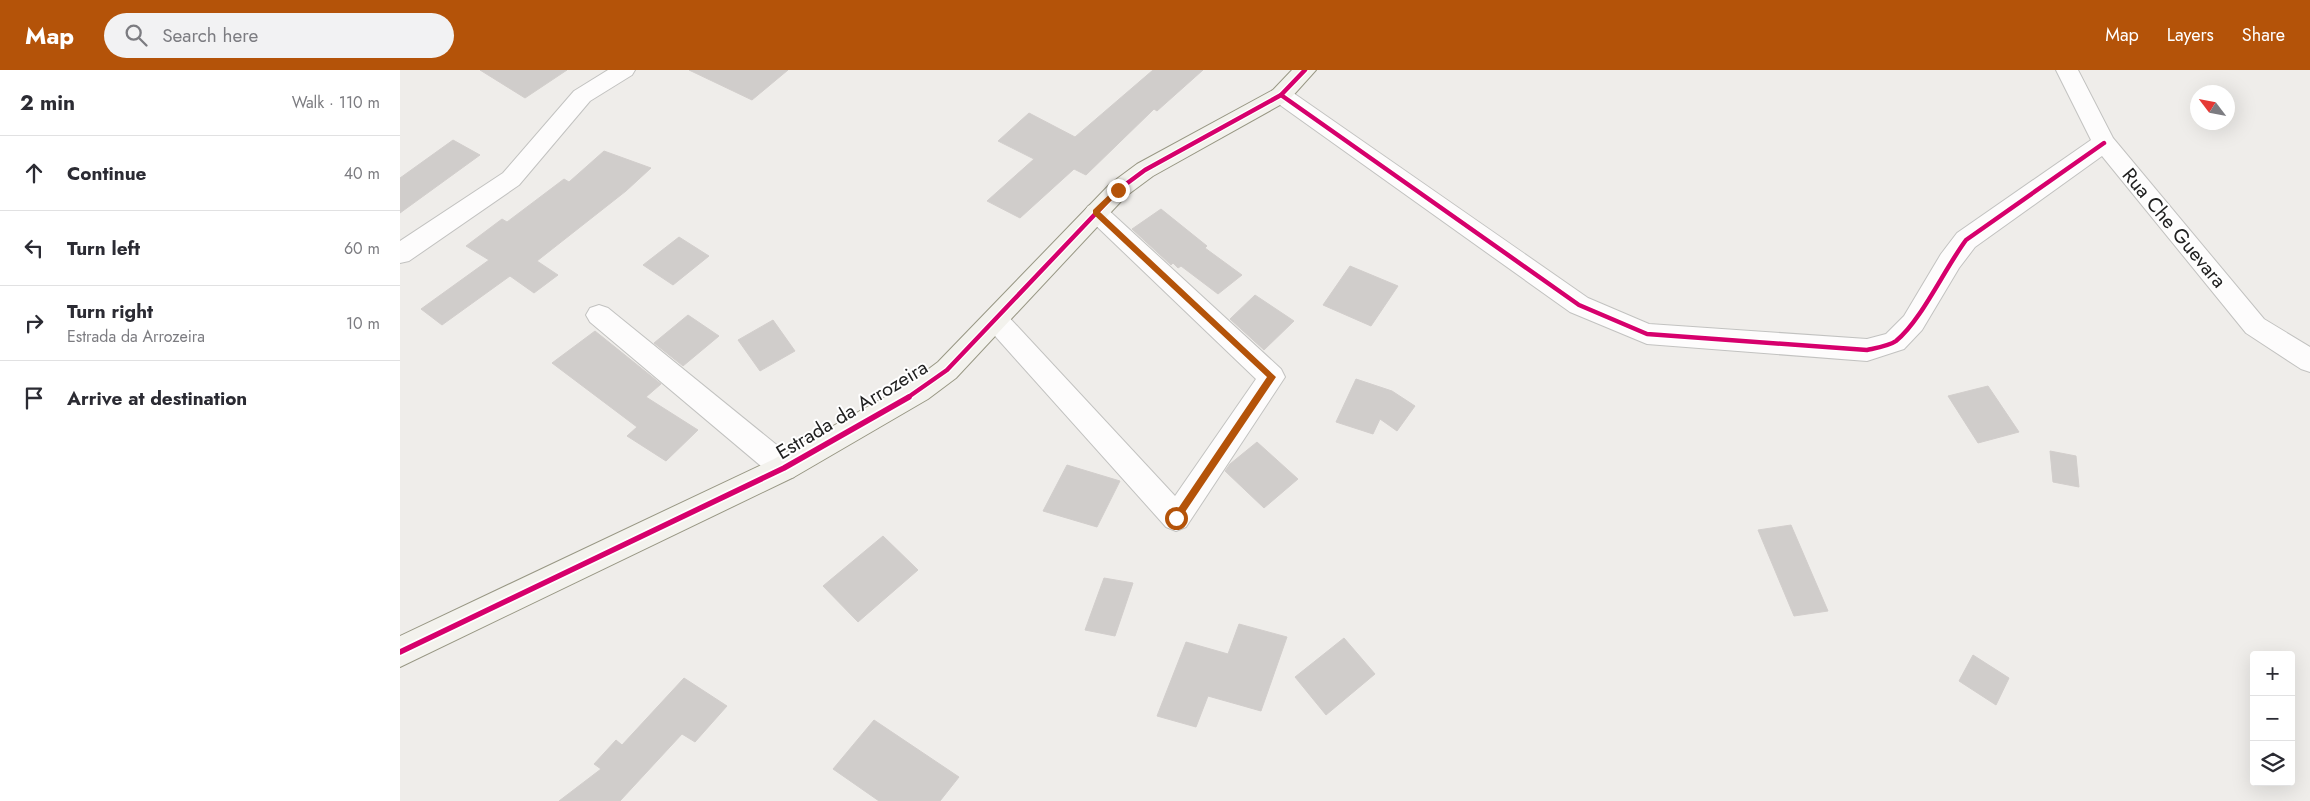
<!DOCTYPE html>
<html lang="en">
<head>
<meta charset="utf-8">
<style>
	:root { --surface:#fff; --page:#f2f2f3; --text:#2b2b33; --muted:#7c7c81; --line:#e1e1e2; --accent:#b45309 }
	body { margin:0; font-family:Jost,sans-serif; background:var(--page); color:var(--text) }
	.controls { position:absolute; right:15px; bottom:15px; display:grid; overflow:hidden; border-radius:5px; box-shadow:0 5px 20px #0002 }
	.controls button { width:45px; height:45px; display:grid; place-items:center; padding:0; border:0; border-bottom:1px solid var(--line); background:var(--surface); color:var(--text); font:25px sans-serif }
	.compass { position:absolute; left:1790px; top:15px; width:45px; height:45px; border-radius:50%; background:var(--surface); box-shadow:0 5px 20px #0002; rotate:302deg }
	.stop { position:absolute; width:15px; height:15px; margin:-11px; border:4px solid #b45309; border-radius:50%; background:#fff }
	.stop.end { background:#b45309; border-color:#fff; box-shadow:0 1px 5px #0008 }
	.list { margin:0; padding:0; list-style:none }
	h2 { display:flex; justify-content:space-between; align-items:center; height:65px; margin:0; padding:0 20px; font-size:21px }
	h2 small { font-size:16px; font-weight:400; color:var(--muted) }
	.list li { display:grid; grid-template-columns:32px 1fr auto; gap:15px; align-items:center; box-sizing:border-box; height:75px; padding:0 20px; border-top:1px solid var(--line) }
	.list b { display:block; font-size:19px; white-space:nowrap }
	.list p { margin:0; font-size:16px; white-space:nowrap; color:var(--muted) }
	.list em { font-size:16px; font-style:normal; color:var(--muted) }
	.icon { flex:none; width:28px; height:28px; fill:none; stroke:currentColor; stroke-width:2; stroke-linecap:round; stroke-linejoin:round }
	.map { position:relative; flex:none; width:1910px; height:731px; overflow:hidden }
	header { display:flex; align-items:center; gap:30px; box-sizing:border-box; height:70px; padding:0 25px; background:var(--accent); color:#fff }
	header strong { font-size:24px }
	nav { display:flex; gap:28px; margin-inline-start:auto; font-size:18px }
	.search { width:350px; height:45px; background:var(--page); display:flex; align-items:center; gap:12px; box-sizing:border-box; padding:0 18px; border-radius:28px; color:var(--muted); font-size:19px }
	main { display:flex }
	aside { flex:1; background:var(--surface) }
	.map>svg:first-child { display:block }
</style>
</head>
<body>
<header>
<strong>Map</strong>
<div class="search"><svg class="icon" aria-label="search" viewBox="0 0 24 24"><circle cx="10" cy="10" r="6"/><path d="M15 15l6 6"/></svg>Search here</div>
<nav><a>Map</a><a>Layers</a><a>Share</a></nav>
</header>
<main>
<aside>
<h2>2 min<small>Walk · 110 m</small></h2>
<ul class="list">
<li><svg class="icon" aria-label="ahead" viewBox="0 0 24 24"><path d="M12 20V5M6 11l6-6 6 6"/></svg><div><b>Continue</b></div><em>40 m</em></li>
<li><svg class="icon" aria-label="left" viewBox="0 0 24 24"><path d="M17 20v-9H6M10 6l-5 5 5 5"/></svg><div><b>Turn left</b></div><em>60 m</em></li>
<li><svg class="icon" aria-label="right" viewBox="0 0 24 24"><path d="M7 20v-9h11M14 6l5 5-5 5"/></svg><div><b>Turn right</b><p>Estrada da Arrozeira</p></div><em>10 m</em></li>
<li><svg class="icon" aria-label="arrive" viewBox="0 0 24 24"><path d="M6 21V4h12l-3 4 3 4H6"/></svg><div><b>Arrive at destination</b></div></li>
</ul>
</aside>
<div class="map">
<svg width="1910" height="731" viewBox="0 0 1910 731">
	<rect width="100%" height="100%" fill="#efedea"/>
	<g fill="#d0cdcb" stroke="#d2cecc">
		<path d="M80,0h87l-42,28z"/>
		<path d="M289,0h99l-36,30z"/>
		<path d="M753,0h50l-46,41 -3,-2 -68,66 -12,-6 -54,49 -33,-17 47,-42 -36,-18 31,-28 46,24z"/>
		<path d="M53,70l27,15 -80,58v-35z"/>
		<path d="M204,81l47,17 -25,23 -89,70 21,14 -24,18 -24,-17 -68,49 -21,-16 68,-49 -23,-14 36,-27 5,3 57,-43 5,3z"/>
		<path d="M761,139l46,37 -2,2 37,27 -24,19 -37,-28 -3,2 -5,-5 -2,2 -39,-36z"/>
		<path d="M279,167l30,19 -36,29 -30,-20z"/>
		<path d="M950,196l48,20 -27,40 -48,-21z"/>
		<path d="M855,225l39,26 -30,29 -34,-31z"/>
		<path d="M288,245l31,21 -36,30 -29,-23z"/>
		<path d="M373,250l22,31 -35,20 -22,-31z"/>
		<path d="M195,261l66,53 -15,13 52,33 -32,31 -39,-25 10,-9 -85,-64z"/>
		<path d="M956,309l36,12 23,15 -18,25 -17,-12 -7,15 -37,-12z"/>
		<path d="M1588,316l31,46 -41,11 -30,-47z"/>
		<path d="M857,372l41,37 -34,29 -39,-37 5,-7z"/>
		<path d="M1650,381l26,5 3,31 -26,-5z"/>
		<path d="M667,395l53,16 -23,46 -54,-16z"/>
		<path d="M1391,455l37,86 -34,5 -36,-86z"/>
		<path d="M483,466l35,34 -60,52 -35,-36z"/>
		<path d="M704,508l29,5 -18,53 -30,-6z"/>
		<path d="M839,554l48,13 -26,74 -53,-15 -12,31 -39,-11 29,-74 42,12z"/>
		<path d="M944,568l31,36 -49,41 -31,-38z"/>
		<path d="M1573,585l36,23 -13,27 -37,-24z"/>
		<path d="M284,608l43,28 -32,36 -13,-8 -62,67h-61l42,-32 -7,-5 22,-24 6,5z"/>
		<path d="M474,650l85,57 -19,24h-61l-46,-32z"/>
	</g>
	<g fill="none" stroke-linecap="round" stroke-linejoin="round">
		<g stroke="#c2c2c0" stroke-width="2">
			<g id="street">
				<path d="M208,0h27l-3,5 -42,26 -71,84 -110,76 -9,2v-22l103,-68 71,-82z"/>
				<path d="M1656,0h22l35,68 151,181 46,28v25l-9,-3 -55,-36 -144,-177 -127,91 -16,21 -37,62 -18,19 -37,12 -220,-17 -77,-32 -297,-212 -3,-5 3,-5 8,-3 8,3 299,208 61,26 218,15 19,-5 18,-18 37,-62 16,-21 134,-93z"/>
				<path d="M696,133l8,3 177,163 4,8 -99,150 -10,4 -10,-4 -179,-200 -4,-7 4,-7 9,-3 9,3 170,183 81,-117 -168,-161 -4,-6 4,-6z"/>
				<path d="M199,235l9,3 186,151 4,9 -4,9 -10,3 -10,-3 -184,-155 -4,-7 4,-7z"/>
			</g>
		</g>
		<g stroke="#989784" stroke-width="2">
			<path id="secondary" d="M892,0h24l-27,30 -136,76 -27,20 -170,182 -28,21 -134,78 -394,190v-31l374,-177 136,-76 28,-21 172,-178 27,-20 136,-74z"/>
		</g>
		<use href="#street" fill="#fdfcfc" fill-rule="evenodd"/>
		<use href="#secondary" fill="#f3f2ed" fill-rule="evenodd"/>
		<g stroke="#fff" stroke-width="7">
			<g id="cycleway-far1">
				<path d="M881,25l298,210 68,29 220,16c9,-2 22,-4 29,-9 25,-20 49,-73 70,-101l138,-97"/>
				<path d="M507,328l40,-28 171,-180 27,-20 136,-75 24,-25"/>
			</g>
		</g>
		<g stroke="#fff" stroke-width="9">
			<path id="cycleway" d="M0,582l384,-184 125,-71"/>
		</g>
		<use href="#cycleway-far1" stroke="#d6006c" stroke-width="4.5"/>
		<use href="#cycleway" stroke="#d6006c" stroke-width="5.5"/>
	</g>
	<path fill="#b45309" d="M716,118l6,2 -22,22 176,165 -97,144 -3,1 -3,-1v-5l94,-139 -174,-163v-4z"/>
	<g text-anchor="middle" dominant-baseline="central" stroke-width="4" stroke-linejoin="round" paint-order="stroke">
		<g font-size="20" fill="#212121" stroke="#fff">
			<text transform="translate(1774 158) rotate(50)">Rua Che Guevara</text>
			<text transform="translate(452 340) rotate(-31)">Estrada da Arrozeira</text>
		</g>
	</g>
</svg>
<div class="controls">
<button>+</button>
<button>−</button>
<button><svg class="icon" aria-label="layers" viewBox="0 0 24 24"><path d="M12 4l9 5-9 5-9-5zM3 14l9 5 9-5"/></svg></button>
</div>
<svg class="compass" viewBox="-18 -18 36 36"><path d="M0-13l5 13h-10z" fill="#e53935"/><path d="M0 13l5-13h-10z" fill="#7c7c81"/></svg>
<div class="stop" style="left:776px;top:448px"></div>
<div class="stop end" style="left:718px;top:120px"></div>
</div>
</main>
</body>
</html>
